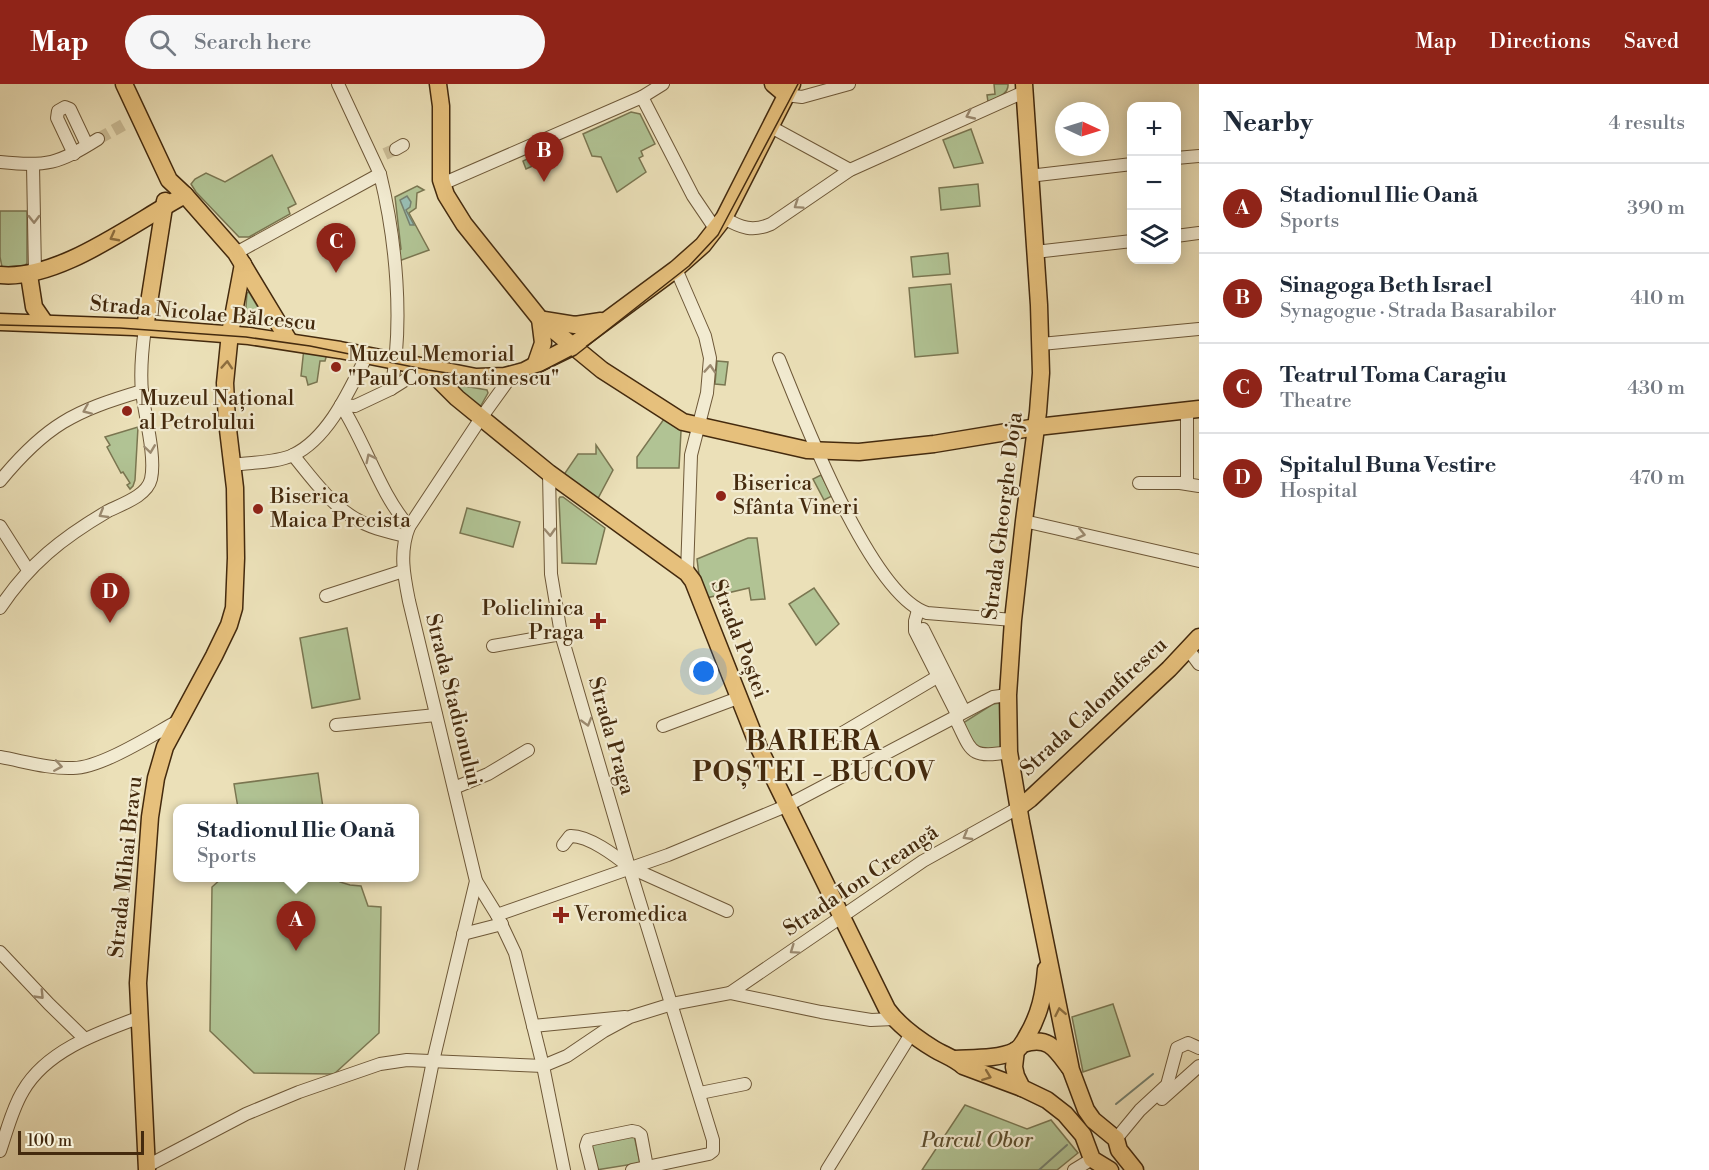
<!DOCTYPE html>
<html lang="en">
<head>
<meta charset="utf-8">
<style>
	:root { --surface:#fff; --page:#f6f6f7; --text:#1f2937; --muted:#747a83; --line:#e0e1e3; --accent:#8f2418 }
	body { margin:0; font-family:"Libre Bodoni",serif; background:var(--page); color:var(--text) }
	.controls { position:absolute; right:18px; top:18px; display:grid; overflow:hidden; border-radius:12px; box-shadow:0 3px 15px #0003 }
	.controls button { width:54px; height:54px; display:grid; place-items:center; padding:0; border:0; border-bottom:2px solid var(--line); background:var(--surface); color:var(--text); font:30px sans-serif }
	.compass { position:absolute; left:1055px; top:18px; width:54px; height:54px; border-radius:50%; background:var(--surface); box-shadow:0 3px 15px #0003; rotate:94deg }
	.scale { position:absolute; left:18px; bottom:15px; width:126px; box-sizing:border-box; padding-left:6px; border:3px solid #442a0e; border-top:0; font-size:16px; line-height:21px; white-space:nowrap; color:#442a0e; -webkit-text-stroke:4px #f2ebd1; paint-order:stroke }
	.you { position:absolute; left:704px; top:588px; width:21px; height:21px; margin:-15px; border:4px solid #fff; border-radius:50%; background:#1a73e8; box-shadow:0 0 0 9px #1a73e833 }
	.badge { display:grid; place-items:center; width:39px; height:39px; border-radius:50%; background:var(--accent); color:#fff; font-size:20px; font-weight:700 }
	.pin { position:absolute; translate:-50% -50px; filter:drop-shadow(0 2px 3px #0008) }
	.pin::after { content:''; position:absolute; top:32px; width:21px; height:18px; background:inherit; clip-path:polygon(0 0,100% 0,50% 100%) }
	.popup { position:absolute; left:173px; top:720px; width:246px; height:78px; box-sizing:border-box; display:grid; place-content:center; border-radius:12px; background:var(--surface); filter:drop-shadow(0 2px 4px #0005); font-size:20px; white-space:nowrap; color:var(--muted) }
	.popup b { font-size:22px; color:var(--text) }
	.popup::after { content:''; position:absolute; left:50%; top:100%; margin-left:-12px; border:12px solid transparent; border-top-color:var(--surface) }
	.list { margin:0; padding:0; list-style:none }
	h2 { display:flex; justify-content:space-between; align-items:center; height:78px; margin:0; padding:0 24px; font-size:26px }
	h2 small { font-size:20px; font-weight:400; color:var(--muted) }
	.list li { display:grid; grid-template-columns:39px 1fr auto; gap:18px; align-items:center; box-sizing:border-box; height:90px; padding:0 24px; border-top:2px solid var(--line) }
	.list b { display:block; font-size:22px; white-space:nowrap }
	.list p { margin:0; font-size:20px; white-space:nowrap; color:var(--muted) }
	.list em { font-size:20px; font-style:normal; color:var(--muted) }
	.icon { flex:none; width:33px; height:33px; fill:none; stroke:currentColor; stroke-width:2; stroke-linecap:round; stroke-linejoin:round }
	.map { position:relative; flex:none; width:1199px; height:1086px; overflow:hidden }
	header { display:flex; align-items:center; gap:36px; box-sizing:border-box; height:84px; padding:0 30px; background:var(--accent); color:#fff }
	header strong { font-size:28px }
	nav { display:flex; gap:33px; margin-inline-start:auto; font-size:21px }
	.search { width:420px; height:54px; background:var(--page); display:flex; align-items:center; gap:15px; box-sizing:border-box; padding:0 21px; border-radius:33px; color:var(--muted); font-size:22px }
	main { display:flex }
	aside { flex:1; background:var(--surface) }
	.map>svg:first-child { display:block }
</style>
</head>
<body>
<header>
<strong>Map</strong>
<div class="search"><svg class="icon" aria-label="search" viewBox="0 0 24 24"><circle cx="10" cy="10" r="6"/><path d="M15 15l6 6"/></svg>Search here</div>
<nav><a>Map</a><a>Directions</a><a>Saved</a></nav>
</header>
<main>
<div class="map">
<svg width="1199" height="1086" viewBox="0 0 1199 1086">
	<rect width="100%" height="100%" fill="#ebe0b8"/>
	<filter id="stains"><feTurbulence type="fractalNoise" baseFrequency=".00333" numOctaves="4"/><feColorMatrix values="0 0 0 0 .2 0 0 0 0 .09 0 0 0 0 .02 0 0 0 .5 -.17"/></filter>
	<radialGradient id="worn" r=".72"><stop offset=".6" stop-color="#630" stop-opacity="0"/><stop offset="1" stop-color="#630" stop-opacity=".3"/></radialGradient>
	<g fill="#b1c394" stroke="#7a7651" stroke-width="1.5">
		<path d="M994,0h14c1,10 -11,14 -20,18l-1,-7 8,-1z"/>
		<path d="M631,28l9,2 15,30 -14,7 2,5 -4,2 7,14 -29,20 -16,-35 -9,-1 -9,-22z"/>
		<path d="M971,45l12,34 -29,5 -11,-28z"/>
		<path d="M543,67l3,9 -20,9 -3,-8z"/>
		<path d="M272,71l24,49 -8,4 2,6 -41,23h-10l-43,-45 -5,-8 4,-5 11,-6 19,9z"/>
		<path d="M978,100l2,22 -39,4 -2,-22z"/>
		<path d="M417,102l7,4 -7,3 -1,15 -7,5 20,37 -30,11 -2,-10 4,-2 -6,-52z"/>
		<path d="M0,127h27v52l-2,3 -23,1 -2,-10z"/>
		<path d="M948,169l2,21 -37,3 -2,-20z"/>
		<path d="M951,200l7,69 -43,4 -6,-69z"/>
		<path d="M249,208l18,31 -18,-1 -4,-2 2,-27z"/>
		<path d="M304,264l23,6 -2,7h-5l-3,21 -9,3 -2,-8 -5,-1z"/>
		<path d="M717,277l11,1 -3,23 -10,-1z"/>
		<path d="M453,300l34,6 1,3 -9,16z"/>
		<path d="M664,335l17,12 -2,37h-42v-11z"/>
		<path d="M138,343l-3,53 -2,6 -3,3 -3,-4 3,-2 -7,-11 -2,1 -14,-26 3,-2 -5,-8z"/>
		<path d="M596,361l17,25 -17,32 -33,-26 15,-22h18z"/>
		<path d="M821,391l11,21 -8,4 -11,-21z"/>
		<path d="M560,413h3l42,31 -9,36 -34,-1 -3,-64z"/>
		<path d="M467,424l53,14 -7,25 -53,-14z"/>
		<path d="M748,454h9l8,61 -14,1 -2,-12 -43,10 -7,-23 -2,-16z"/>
		<path d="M814,504l25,36 -23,21 -27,-41z"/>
		<path d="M347,544l13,71 -48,9 -12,-70z"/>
		<path d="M1000,619l3,6 3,40 -29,2 -14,-28 30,-19z"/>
		<path d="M318,689l5,35h-85l-4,-24z"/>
		<path d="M222,794h118v4l10,3 11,1 7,20 13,1 -2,126 -45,41 -80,-1 -44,-42 2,-144z"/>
		<path d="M1113,920l17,52 -47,16 -11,-55z"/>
		<path d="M965,1021l62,24 24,-9 27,33 -21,17h-135z"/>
		<path d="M634,1051l6,28 -44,7 -5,-27z"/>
	</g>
	<path fill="#98bdb3" stroke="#768271" stroke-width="1.5" d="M407,112l4,6 -1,5 -4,3 8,15h-4l-10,-25z"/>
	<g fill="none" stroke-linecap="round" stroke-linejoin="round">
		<g stroke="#768271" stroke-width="2">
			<path d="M1116,1020l37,-30"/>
			<path d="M1039,1086l28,-25"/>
		</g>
		<g stroke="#cabc96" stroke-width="12" stroke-dasharray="12 6" stroke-linecap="butt">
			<path d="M98,55l25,-14"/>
			<path d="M385,70l11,-5"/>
		</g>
		<g stroke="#6e5838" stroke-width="14">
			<g id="minor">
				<path d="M338,0l42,90"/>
				<path d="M786,11l16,2 47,-13"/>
				<path d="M642,13l51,99 23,34"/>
				<path d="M771,43l79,43"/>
				<path d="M396,65l7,-4"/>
				<path d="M74,70l-17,-36 1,-7 7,-4 5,2 17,36"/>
				<path d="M1176,74l23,-2"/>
				<path d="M0,78c47,5 58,2 98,-23"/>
				<path d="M33,81l2,108"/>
				<path d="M1029,92l103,-12"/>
				<path d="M442,100l200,-87 21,-13"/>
				<path d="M724,134c17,10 29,14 47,6l79,-54 174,-78"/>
				<path d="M1176,152l23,-3"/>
				<path d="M1035,168l97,-11"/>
				<path d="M236,169l144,-79c16,65 24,148 11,215"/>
				<path d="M676,185l29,67 5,22 -3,35 -16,62 -4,118"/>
				<path d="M1041,260l158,-15"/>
				<path d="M779,275c23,56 91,236 148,254l86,7"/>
				<path d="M341,321c25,39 38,87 68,122"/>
				<path d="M341,321l14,1 36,-17 35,-22"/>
				<path d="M1187,326v73"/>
				<path d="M293,371c18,22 38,50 63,64 14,9 33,13 49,17"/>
				<path d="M233,381c18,-3 43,-2 60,-10 36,-17 57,-66 74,-100"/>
				<path d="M549,389l2,101 10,60 68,233 84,273v11l-4,3 -77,16"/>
				<path d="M0,397c46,-56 74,-70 142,-90"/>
				<path d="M1139,399h41l19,3"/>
				<path d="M1024,437l175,40"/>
				<path d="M0,442l28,44"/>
				<path d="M326,512l77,-25"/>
				<path d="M0,524c29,-44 62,-70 108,-97 14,-7 39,-15 43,-32 5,-22 -6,-63 -9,-87 -2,-21 0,-42 3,-64"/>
				<path d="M918,526l-3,11v10l43,85"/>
				<path d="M923,545l39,78"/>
				<path d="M493,562l68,-12"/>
				<path d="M1188,565l11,15"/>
				<path d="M955,634c17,33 13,41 54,34"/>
				<path d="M336,641l100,-10"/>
				<path d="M663,642l75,-28"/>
				<path d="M839,651l98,-58"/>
				<path d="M0,673c23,4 49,12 73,11 28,0 79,-33 105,-47"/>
				<path d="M454,704l34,-14 40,-24"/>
				<path d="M563,761l7,-9c18,-1 46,20 59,31l98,44"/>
				<path d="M476,797l21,34 18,38 28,113 21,104"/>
				<path d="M497,831l171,-60 118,-49 207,-109 15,-2"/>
				<path d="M463,850l39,-10"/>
				<path d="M0,868l49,52 36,35"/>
				<path d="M730,909l193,-132 95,-53"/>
				<path d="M533,942l92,-9"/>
				<path d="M700,1009l45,-9"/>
				<path d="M1162,1015l37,-33"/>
				<path d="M1116,1055l24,-29 27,-25 10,-37 11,-5 11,5"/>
				<path d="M0,1067c7,-20 12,-42 23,-60 23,-40 74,-58 115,-73"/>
				<path d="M147,1082l99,-52 53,-22 81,-28 27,-4 136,6 24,-10 37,-25 26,-14 42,-13 58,-11 91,19 50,8 23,-1"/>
				<path d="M411,1086l22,-109 43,-180 -67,-280c-5,-25 -10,-49 0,-74l72,-109 31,-43"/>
				<path d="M592,1086l-6,-24 2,-6 44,-9 5,1 4,3 6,32"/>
				<path d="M827,1086l84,-136"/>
				<path d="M1074,1086l18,-11"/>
			</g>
		</g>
		<g stroke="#442a0e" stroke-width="19">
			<g id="major">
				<path d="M124,0l45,96 16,15 51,58 53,88"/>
				<path d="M438,0l3,22v74l5,15 18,29 76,95 62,51 81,52 124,28 52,2 75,-8 103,-17 162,-18"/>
				<path d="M773,0l13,11"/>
				<path d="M1024,0l15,221 2,68 -3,39 -14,109 -11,99 -5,75 1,57 12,70 50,248 15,40 7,10 23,19 3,11 16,20"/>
				<path d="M0,191c59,6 134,-53 185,-80"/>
				<path d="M29,191l5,32 11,16"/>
				<path d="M544,236l31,5 26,-4"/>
				<path d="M0,238l134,5 115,9 91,14 136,27 29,-1 19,-5 48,-25 104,-77 27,-24 21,-27 68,-134"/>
				<path d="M145,244l20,-127"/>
				<path d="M535,282l8,-23 -3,-24"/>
				<path d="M426,283l31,31 92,75 138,100 6,8 66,167 128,261c12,17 29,29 47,40 10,6 20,9 29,17l59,22"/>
				<path d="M1018,724l12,-9 139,-130 30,-32"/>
				<path d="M1023,960c25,-8 32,4 46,23"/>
				<path d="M1016,966l-2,17 2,9 6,12 25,12 18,14 18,21 9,24 18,11"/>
				<path d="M955,975c19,-1 43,0 60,-8 6,-3 9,-10 12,-15 13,-22 17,-42 19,-67"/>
				<path d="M147,1086l-9,-187 12,-166 6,-39 9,-31 49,-91 15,-31 5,-17 2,-50 -1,-70 -8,-67 -2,-38 5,-50 13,-69"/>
			</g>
		</g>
		<use href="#minor" stroke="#f2ebd1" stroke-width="12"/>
		<use href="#major" stroke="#e6c07c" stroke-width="16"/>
		<path stroke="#442a0e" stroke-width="1.5" d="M0,241l120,3 126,9 64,9 118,24 71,11 24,-4 20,-6 33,-16 113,-89 29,-31 80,-151"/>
	</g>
	<defs><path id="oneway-chevron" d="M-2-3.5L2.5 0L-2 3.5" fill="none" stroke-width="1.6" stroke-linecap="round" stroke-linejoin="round" transform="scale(1.5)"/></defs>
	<g stroke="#9b8a70">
		<use href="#oneway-chevron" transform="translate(970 31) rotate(155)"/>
		<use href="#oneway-chevron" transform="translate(798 121) rotate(146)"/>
		<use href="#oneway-chevron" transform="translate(34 135) rotate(89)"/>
		<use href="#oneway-chevron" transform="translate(710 285) rotate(-86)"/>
		<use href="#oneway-chevron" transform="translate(87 326) rotate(157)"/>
		<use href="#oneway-chevron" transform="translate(150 365) rotate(82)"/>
		<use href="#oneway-chevron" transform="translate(370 374) rotate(-116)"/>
		<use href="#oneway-chevron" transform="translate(103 430) rotate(149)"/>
		<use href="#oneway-chevron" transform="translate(550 448) rotate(87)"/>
		<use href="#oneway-chevron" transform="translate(1081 450) rotate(13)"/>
		<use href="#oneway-chevron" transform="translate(587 638) rotate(74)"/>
		<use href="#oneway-chevron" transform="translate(58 682) rotate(9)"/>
		<use href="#oneway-chevron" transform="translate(967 752) rotate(150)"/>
		<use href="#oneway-chevron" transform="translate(794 866) rotate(145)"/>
		<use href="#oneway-chevron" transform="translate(40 911) rotate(46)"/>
	</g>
	<g stroke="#8d6e3f">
		<use href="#oneway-chevron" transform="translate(114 153) rotate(152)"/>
		<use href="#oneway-chevron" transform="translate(227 281) rotate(-86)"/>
		<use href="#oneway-chevron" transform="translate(1060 928) rotate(-101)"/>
		<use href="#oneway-chevron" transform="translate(987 992) rotate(21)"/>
	</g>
	<g fill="#8f2418" stroke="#f2ebd1" stroke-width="2">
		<circle cx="336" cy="283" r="6"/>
		<circle cx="127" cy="327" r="6"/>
		<circle cx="721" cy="412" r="6"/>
		<circle cx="258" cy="425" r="6"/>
		<path d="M595 528h6v6h6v6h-6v6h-6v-6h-6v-6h6z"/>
		<path d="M558 822h6v6h6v6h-6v6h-6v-6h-6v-6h6z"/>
	</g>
	<g text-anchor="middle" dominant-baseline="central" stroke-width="4.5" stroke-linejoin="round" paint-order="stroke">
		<g font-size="21" fill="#442a0e" stroke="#f2ebd1">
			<text transform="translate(203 230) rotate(5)">Strada Nicolae Bălcescu</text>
			<text transform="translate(1003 432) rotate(-83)">Strada Gheorghe Doja</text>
			<text transform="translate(739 555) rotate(69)">Strada Poștei</text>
			<text transform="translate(453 616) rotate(76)">Strada Stadionului</text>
			<text transform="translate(1094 623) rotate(-43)">Strada Calomfirescu</text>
			<text transform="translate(611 652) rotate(74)">Strada Praga</text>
			<text transform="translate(126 783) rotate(-84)">Strada Mihai Bravu</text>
			<text transform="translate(861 797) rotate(-34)">Strada Ion Creangă</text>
		</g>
		<g font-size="21" fill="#442a0e" stroke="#f2ebd1" text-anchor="start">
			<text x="348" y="271">Muzeul Memorial<tspan x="348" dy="24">"Paul Constantinescu"</tspan></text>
			<text x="139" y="315">Muzeul Național<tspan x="139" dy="24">al Petrolului</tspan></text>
			<text x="733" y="400">Biserica<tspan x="733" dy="24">Sfânta Vineri</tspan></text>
			<text x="270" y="413">Biserica<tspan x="270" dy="24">Maica Precista</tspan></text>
			<text x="584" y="525" text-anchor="end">Policlinica<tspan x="584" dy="24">Praga</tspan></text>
			<text x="574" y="831">Veromedica</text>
		</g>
		<g font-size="21" font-style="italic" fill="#5f5030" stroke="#f2ebd1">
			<text x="977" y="1057">Parcul Obor</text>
		</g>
		<g font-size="27" font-weight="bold" letter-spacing="1.5" fill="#442a0e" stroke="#f2ebd1">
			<text x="814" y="658">BARIERA<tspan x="814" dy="31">POȘTEI - BUCOV</tspan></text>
		</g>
	</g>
	<rect width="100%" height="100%" filter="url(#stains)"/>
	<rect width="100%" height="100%" fill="url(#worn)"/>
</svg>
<div class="controls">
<button>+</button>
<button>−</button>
<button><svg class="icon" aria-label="layers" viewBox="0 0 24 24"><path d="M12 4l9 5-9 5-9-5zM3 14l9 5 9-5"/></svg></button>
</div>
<svg class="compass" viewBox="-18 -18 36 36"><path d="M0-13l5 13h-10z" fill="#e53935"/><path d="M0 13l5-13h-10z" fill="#747a83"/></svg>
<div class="scale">100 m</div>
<div class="you"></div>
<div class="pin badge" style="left:296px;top:867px">A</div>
<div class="popup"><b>Stadionul Ilie Oană</b>Sports</div>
<div class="pin badge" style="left:544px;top:98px">B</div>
<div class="pin badge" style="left:336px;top:189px">C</div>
<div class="pin badge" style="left:110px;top:539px">D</div>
</div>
<aside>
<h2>Nearby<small>4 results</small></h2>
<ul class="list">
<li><span class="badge">A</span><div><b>Stadionul Ilie Oană</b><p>Sports</p></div><em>390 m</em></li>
<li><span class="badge">B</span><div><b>Sinagoga Beth Israel</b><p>Synagogue · Strada Basarabilor</p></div><em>410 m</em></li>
<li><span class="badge">C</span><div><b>Teatrul Toma Caragiu</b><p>Theatre</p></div><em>430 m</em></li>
<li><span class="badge">D</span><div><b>Spitalul Buna Vestire</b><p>Hospital</p></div><em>470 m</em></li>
</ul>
</aside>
</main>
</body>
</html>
